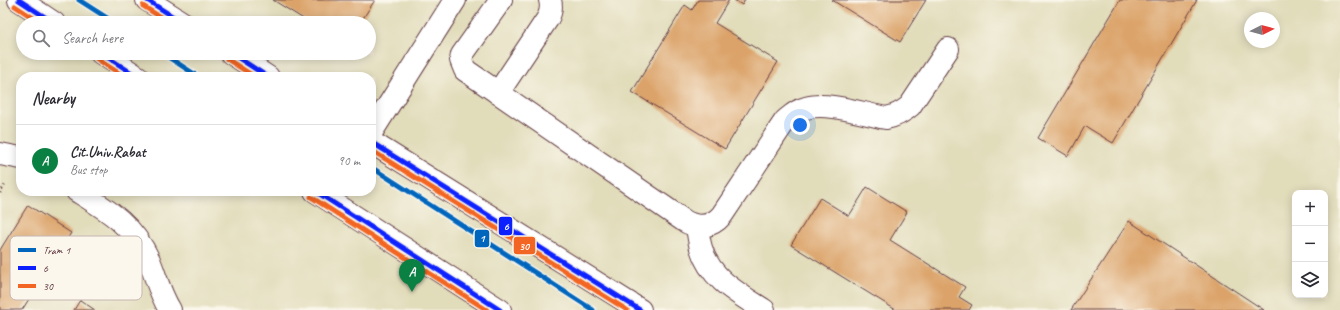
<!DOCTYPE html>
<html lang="en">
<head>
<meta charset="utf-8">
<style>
	:root { --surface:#fff; --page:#f2f2f3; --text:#2b2b33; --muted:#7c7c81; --line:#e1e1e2; --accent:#0b8043 }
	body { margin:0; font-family:Caveat,sans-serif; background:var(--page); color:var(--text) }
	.controls { position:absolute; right:12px; bottom:12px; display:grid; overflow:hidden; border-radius:8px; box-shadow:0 2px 10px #0003 }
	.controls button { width:36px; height:36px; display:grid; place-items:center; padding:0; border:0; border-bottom:1px solid var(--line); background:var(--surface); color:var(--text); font:20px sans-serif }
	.compass { position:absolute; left:1244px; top:12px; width:36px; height:36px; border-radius:50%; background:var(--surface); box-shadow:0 2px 10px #0003; rotate:84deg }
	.you { position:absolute; left:800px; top:125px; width:14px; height:14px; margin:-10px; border:3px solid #fff; border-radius:50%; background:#1a73e8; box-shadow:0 0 0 6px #1a73e833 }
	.badge { display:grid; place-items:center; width:26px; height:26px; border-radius:50%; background:var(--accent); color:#fff; font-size:13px; font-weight:700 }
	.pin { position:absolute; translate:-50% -33px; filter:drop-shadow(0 1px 2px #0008) }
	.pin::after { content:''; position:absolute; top:21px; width:14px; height:12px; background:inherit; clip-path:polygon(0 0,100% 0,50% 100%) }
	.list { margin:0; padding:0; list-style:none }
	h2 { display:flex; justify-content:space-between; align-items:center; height:52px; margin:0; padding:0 16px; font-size:17px }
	h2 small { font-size:13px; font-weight:400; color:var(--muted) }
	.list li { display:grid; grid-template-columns:26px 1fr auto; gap:12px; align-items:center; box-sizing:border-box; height:72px; padding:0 16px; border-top:1px solid var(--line) }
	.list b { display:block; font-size:15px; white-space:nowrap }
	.list p { margin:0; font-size:13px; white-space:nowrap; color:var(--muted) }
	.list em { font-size:13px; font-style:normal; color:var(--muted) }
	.icon { flex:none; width:22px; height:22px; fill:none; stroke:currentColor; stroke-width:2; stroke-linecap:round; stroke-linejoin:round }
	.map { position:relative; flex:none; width:1340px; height:310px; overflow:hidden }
	.search { position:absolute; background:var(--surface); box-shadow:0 2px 10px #0003; left:16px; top:16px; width:360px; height:44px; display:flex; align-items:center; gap:10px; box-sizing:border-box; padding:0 14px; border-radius:22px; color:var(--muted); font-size:15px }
	.panel { position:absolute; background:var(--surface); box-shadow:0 2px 10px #0003; left:16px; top:72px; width:360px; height:124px; border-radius:16px }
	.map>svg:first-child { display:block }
</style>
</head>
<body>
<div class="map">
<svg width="1340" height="310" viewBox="0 0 1340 310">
	<rect width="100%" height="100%" fill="#fbf7ec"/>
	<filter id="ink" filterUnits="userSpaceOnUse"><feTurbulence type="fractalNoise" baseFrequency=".025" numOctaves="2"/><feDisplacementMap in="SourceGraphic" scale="8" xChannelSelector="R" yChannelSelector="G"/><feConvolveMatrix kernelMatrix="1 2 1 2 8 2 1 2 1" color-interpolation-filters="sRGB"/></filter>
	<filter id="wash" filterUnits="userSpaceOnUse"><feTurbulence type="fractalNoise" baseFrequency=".012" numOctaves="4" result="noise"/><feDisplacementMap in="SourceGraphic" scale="16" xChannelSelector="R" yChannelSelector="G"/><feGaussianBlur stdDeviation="0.9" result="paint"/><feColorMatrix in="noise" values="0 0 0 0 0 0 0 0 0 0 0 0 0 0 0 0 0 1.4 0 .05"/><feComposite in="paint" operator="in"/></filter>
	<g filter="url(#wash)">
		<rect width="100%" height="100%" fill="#f8ead8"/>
		<path fill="#e1dcba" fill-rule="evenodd" d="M0,0h1340v310h-1340zM1250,18h24v24h-24zM23,23h346v30h-346zM21,77h350v114h-350zM1295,193h30v102h-30z"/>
		<g id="blocks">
			<g fill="#dba369">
				<path d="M273,0h102l-15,23h-12l-5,-3 -1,3h-32z"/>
				<path d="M698,0h31l-14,23 63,39 -53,87 -93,-57 53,-87 7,5z"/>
				<path d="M734,0h11l-3,5z"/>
				<path d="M832,0h94l-26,42z"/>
				<path d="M1120,0h77l-84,143 -28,-17 -17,30 -30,-18z"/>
				<path d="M867,187l40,25 -17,28 75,47 -6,10 13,8 -3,5h-73l-105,-65 29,-47 29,18z"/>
				<path d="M28,205l43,28 -49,77h-22v-60z"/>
				<path d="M1129,221l135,89h-193z"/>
				<path d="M80,300l15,10h-21z"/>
			</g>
		</g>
	</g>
	<g filter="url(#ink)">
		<use href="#blocks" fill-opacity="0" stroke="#643d45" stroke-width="1"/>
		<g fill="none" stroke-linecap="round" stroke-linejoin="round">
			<g stroke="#643d45" stroke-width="24">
				<g id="minor">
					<path d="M19,0l35,23"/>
					<path d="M147,0l36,23"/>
					<path d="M501,0l-39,55 -1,5 4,10 218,150c14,9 28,8 39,-5l63,-94c6,-5 12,-11 21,-13 20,-7 58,6 80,10 10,-2 16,-5 24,-12l38,-57"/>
					<path d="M101,53l37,24"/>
					<path d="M231,53l37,24"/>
					<path d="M498,93l50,-75c3,-6 4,-11 2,-18"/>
					<path d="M371,133l84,-133"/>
					<path d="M371,142l269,168"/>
					<path d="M0,154l21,4"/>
					<path d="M77,191c32,20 55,33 72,69 7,17 11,34 21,50"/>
					<path d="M315,191l185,119"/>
					<path d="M697,226c1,8 2,15 4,22 9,31 38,46 63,62"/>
				</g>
			</g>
			<path stroke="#643d45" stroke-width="2.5" stroke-dasharray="1 3" stroke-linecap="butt" d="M0,193l6,-10"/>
			<use href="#minor" stroke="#fff" stroke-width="22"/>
			<g stroke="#fbf7ec" stroke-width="8">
				<g id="bus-1">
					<path d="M19,0l35,23"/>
					<path d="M147,0l36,23"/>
					<path d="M101,53l37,24"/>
					<path d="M231,53l37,24"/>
					<path d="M371,142l269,168"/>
					<path d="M315,191l185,119"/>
				</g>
			</g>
			<g stroke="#fbf7ec" stroke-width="8">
				<g id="bus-2">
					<path d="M15,6l26,17"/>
					<path d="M143,6l27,17"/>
					<path d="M97,59l28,18"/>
					<path d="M227,59l28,18"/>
					<path d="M371,150l256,160"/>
					<path d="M311,197l176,113"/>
				</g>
			</g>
			<use href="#bus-1" stroke="#0c20ff" stroke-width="5"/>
			<use href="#bus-2" stroke="#f26522" stroke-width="5"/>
			<g stroke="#fbf7ec" stroke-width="8">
				<g id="tram-1">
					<path d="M79,0l36,23"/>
					<path d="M162,53l37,24"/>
					<path d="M371,167l222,143"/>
				</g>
			</g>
			<use href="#tram-1" stroke="#0065bd" stroke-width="5"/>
		</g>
	</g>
	<rect x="10" y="236" width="132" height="64" rx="6" fill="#fbf7ec" stroke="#c6b6b2" stroke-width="1"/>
	<rect x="18" y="248" width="18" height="4" fill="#0065bd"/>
	<rect x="18" y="266" width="18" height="4" fill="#0c20ff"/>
	<rect x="18" y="284" width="18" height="4" fill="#f26522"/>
	<g font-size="11" fill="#4a1f2b">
		<text x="43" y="254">Tram 1</text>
		<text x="43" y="272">6</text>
		<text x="43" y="290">30</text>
	</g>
	<g stroke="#fbf7ec" stroke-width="1.5">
		<rect x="498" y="216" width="15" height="20" rx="4" fill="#0c20ff"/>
		<rect x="474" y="229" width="16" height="19" rx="4" fill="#0065bd"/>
		<rect x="513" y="236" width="23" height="19" rx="4" fill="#f26522"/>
	</g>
	<g font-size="11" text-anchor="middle" font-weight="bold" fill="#fff">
		<text x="506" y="230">6</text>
		<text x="482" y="242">1</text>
		<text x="524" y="250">30</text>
	</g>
</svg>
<div class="controls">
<button>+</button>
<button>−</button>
<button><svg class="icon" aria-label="layers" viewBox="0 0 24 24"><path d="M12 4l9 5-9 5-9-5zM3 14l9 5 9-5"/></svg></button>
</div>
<svg class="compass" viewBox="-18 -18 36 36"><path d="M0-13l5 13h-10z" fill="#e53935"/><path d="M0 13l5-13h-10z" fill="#7c7c81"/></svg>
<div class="you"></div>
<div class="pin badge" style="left:412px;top:292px">A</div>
<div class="search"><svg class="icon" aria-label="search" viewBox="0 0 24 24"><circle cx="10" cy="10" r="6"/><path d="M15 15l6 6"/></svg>Search here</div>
<section class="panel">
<h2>Nearby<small></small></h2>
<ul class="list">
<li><span class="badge">A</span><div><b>Cit.Univ.Rabat</b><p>Bus stop</p></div><em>90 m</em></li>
</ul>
</section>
</div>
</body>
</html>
